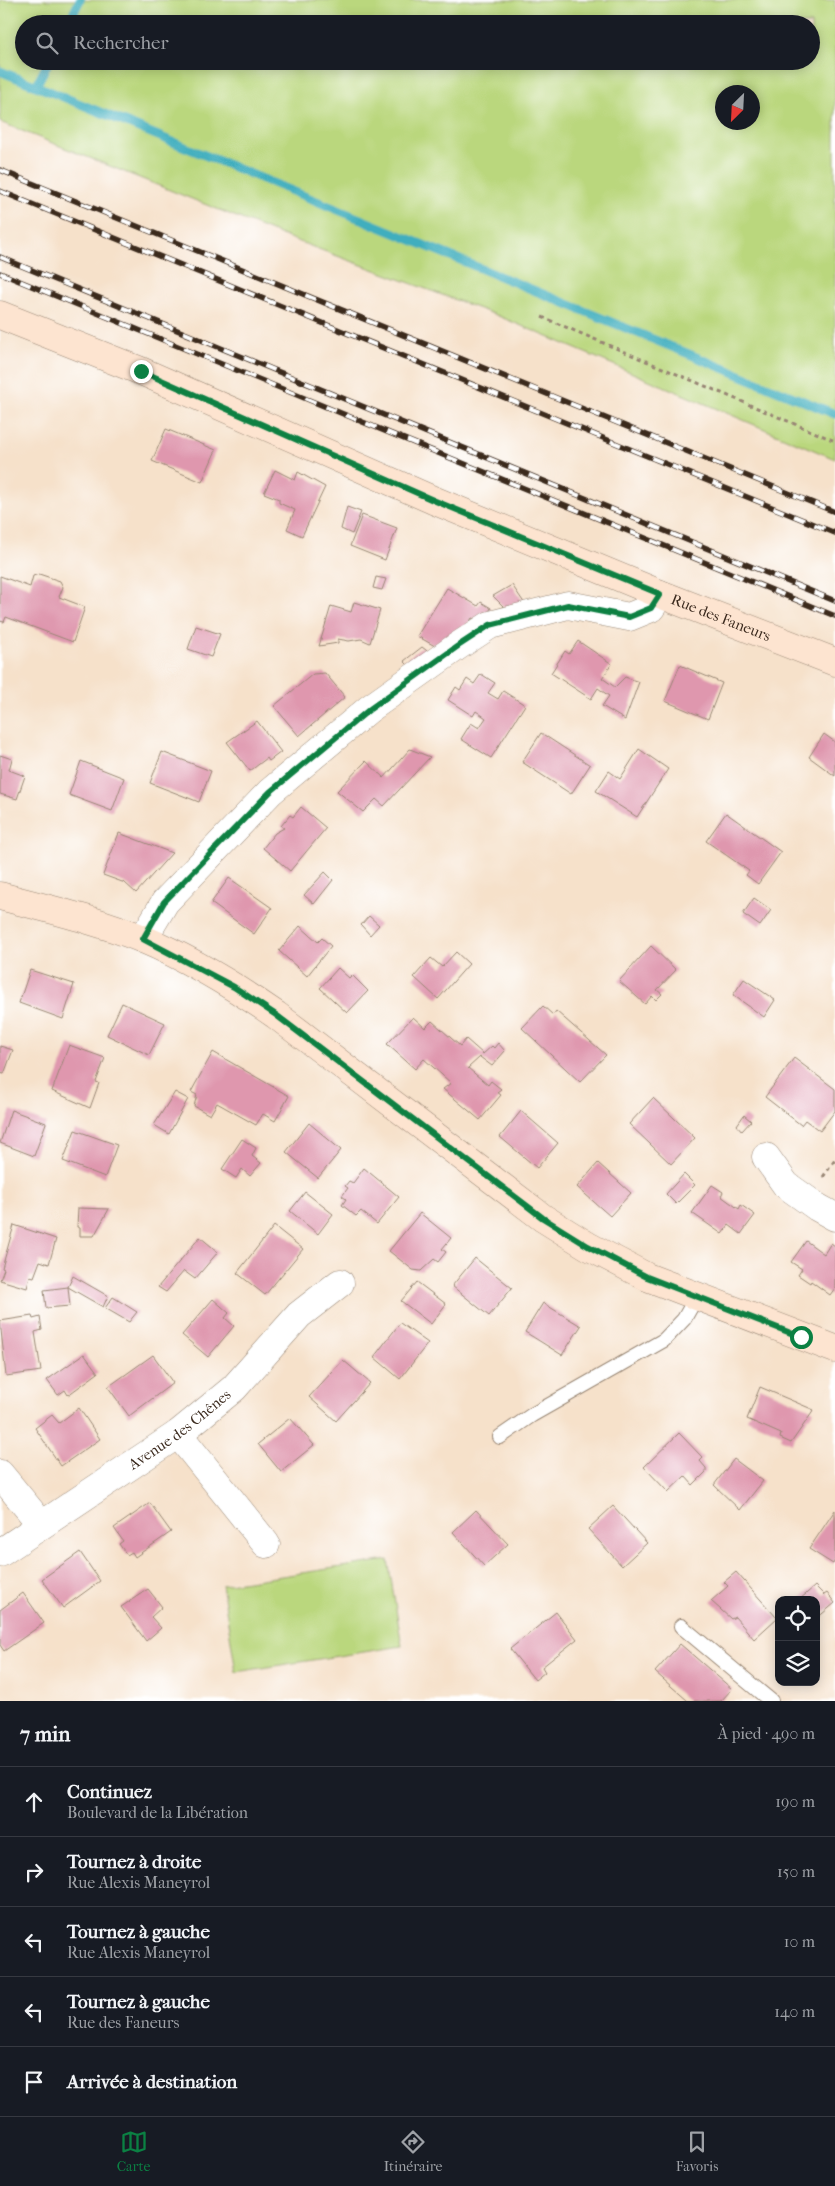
<!DOCTYPE html>
<html lang="fr">
<head>
<meta charset="utf-8">
<style>
	:root { --surface:#171b24; --page:#242831; --text:#f1f3f6; --muted:#9ea1a6; --line:#363941; --accent:#0b8043 }
	body { margin:0; font-family:"IM FELL French Canon",serif; background:var(--page); color:var(--text) }
	.controls { position:absolute; right:15px; bottom:15px; display:grid; overflow:hidden; border-radius:10px; box-shadow:0 2px 12px #0003 }
	.controls button { width:45px; height:45px; display:grid; place-items:center; padding:0; border:0; border-bottom:1px solid var(--line); background:var(--surface); color:var(--text); font:25px sans-serif }
	.compass { position:absolute; left:715px; top:85px; width:45px; height:45px; border-radius:50%; background:var(--surface); box-shadow:0 2px 12px #0003; rotate:204deg }
	.stop { position:absolute; width:15px; height:15px; margin:-11px; border:4px solid #0b8043; border-radius:50%; background:#fff }
	.stop.end { background:#0b8043; border-color:#fff; box-shadow:0 1px 5px #0008 }
	.list { margin:0; padding:0; list-style:none }
	h2 { display:flex; justify-content:space-between; align-items:center; height:65px; margin:0; padding:0 20px; font-size:21px }
	h2 small { font-size:16px; font-weight:400; color:var(--muted) }
	.list li { display:grid; grid-template-columns:32px 1fr auto; gap:15px; align-items:center; box-sizing:border-box; height:70px; padding:0 20px; border-top:1px solid var(--line) }
	.list b { display:block; font-size:19px; white-space:nowrap }
	.list p { margin:0; font-size:16px; white-space:nowrap; color:var(--muted) }
	.list em { font-size:16px; font-style:normal; color:var(--muted) }
	.icon { flex:none; width:28px; height:28px; fill:none; stroke:currentColor; stroke-width:2; stroke-linecap:round; stroke-linejoin:round }
	.map { position:relative; flex:none; width:835px; height:1701px; overflow:hidden }
	.search { position:absolute; background:var(--surface); box-shadow:0 2px 12px #0003; left:15px; right:15px; top:15px; height:55px; display:flex; align-items:center; gap:12px; box-sizing:border-box; padding:0 18px; border-radius:28px; color:var(--muted); font-size:19px }
	.sheet { height:415px; background:var(--surface) }
	nav { display:flex; justify-content:space-around; align-items:center; box-sizing:border-box; height:70px; border-top:1px solid var(--line); background:var(--surface); font-size:14px; color:var(--muted) }
	nav a { display:grid; justify-items:center; gap:2px }
	nav .on { color:var(--accent) }
	.map>svg:first-child { display:block }
</style>
</head>
<body>
<div class="map">
<svg width="835" height="1701" viewBox="0 0 835 1701">
	<rect width="100%" height="100%" fill="#fff"/>
	<filter id="ink" filterUnits="userSpaceOnUse"><feTurbulence type="fractalNoise" baseFrequency=".02" numOctaves="2"/><feDisplacementMap in="SourceGraphic" scale="10" xChannelSelector="R" yChannelSelector="G"/><feConvolveMatrix kernelMatrix="1 2 1 2 8 2 1 2 1" color-interpolation-filters="sRGB"/></filter>
	<filter id="wash" filterUnits="userSpaceOnUse"><feTurbulence type="fractalNoise" baseFrequency=".0096" numOctaves="4" result="noise"/><feDisplacementMap in="SourceGraphic" scale="20" xChannelSelector="R" yChannelSelector="G"/><feGaussianBlur stdDeviation="1.12" result="paint"/><feColorMatrix in="noise" values="0 0 0 0 0 0 0 0 0 0 0 0 0 0 0 0 0 1.4 0 .05"/><feComposite in="paint" operator="in"/></filter>
	<g filter="url(#wash)">
		<rect width="100%" height="100%" fill="#f6e1ca"/>
		<g fill="#bad77d" stroke="#7a804e" fill-rule="evenodd">
			<path d="M0,0h835v459l-339,-144 -207,-77 -289,-116zM24,24h787v37h-787zM722,92h30v30h-30z"/>
			<path d="M388,1560l14,86 -166,26 -14,-87z"/>
		</g>
		<g fill="none" stroke-linecap="round" stroke-linejoin="round">
			<g stroke="#40aebe" stroke-width="9">
				<path d="M68,24l12,-24"/>
				<path d="M0,71l835,343"/>
				<path d="M36,86l13,-25"/>
			</g>
		</g>
		<g id="blocks">
			<g fill="#df97ae">
				<path d="M166,429l50,21 -14,32 -50,-21z"/>
				<path d="M275,470l20,10 3,-8 27,15 -23,49 -15,-7 8,-19 -16,-7v-4l-15,-6z"/>
				<path d="M347,507l14,5 -9,22 -11,-5z"/>
				<path d="M362,515l35,13 -12,32 -35,-14z"/>
				<path d="M39,574l21,7 3,6 -4,10 26,10 -12,35 -67,-25 -2,5 -4,-1v-45l30,11 3,-11z"/>
				<path d="M376,577l10,2 -4,11 -9,-2z"/>
				<path d="M512,585l15,22 -17,6 -17,-17z"/>
				<path d="M447,588l31,18 3,-4 10,6 -8,15 -11,-5 -15,25 -15,7 -25,-14z"/>
				<path d="M354,602l26,8 -10,33 -9,-4 -12,2 -11,-2v4l-19,3 12,-40 20,6z"/>
				<path d="M196,626l24,8 -9,23 -23,-8z"/>
				<path d="M578,641l34,23 -10,14 13,9 10,-10 14,5 -14,38 -23,-14 7,-10 -11,-8 -7,11 -40,-26 14,-22 4,3z"/>
				<path d="M422,647l13,10 -21,14 -10,-10z"/>
				<path d="M680,665l42,18 -14,36 -43,-18z"/>
				<path d="M325,673l20,24 -46,39 -25,-30 39,-32z"/>
				<path d="M481,674l14,9 -7,10 10,6 5,-8 22,14 -34,53 -30,-19 10,-16 8,5 7,-10 -10,-7 -3,5 -25,-16 8,-13 4,3 7,-11 7,5z"/>
				<path d="M257,721l24,31 -12,9 -2,-3 -17,13 -23,-29z"/>
				<path d="M541,733l49,32 -19,29 -49,-32z"/>
				<path d="M824,734l11,8v34l-26,-19z"/>
				<path d="M410,749l20,8 -46,49 -8,-7 -13,13 -26,-21 29,-30 18,17z"/>
				<path d="M639,749l29,20 -31,48 -41,-26 13,-20 11,8z"/>
				<path d="M162,752l49,19 -12,31 -49,-19z"/>
				<path d="M0,755l12,4 -3,11 16,6 -8,23 -17,-5z"/>
				<path d="M81,761l43,17 -12,33 -43,-16z"/>
				<path d="M301,807l25,21 -36,43 -27,-23 12,-15 9,-5 -3,-2 9,-11 3,2z"/>
				<path d="M726,813l55,39 -23,32 -12,-9 3,-4 -43,-30z"/>
				<path d="M119,833l53,20 -36,40 -11,-10 -22,-8z"/>
				<path d="M325,872l8,8 -19,24 -10,-9z"/>
				<path d="M229,878l43,30 -18,26 -43,-31z"/>
				<path d="M754,898l17,12 -11,16 -17,-12z"/>
				<path d="M369,916l10,9 -9,10 -9,-10z"/>
				<path d="M300,926l18,16 4,-4 9,8 -24,30 -28,-25z"/>
				<path d="M651,946l25,24 -19,20 5,4 -6,6 -4,-4 -7,8 -26,-23z"/>
				<path d="M456,952l13,12 -31,35 -24,-22 17,-19 11,9z"/>
				<path d="M338,968l11,10 3,-3 16,16 -21,22 -27,-25z"/>
				<path d="M30,970l44,14 -11,35 -44,-16z"/>
				<path d="M744,979l31,21 -11,17 -31,-22z"/>
				<path d="M122,1003l43,20 -16,32 -42,-20z"/>
				<path d="M543,1006l10,9 3,-4 50,44 -26,27 -58,-54z"/>
				<path d="M413,1017l12,11 7,-7 28,25 6,-7 17,15 9,-8 2,2 4,-5 7,8 -13,15 -12,-9 -12,11 20,17 3,-4 10,8 -4,3 4,3 -21,25 -37,-31 8,-6 -27,-24 -9,10 -28,-25z"/>
				<path d="M69,1045l36,13 -9,24 3,1 -9,25 -38,-17z"/>
				<path d="M0,1046l13,4 -9,24 -4,-1z"/>
				<path d="M213,1052l76,44 -14,25 -12,-7 -7,11 -39,-22 -7,12 -16,-9 3,-11 -6,-3z"/>
				<path d="M794,1058l41,31v22l-15,20 -15,-11 -4,5 -36,-28z"/>
				<path d="M175,1092l13,7 -19,35 -15,-9z"/>
				<path d="M653,1098l42,40 -24,26 -42,-40z"/>
				<path d="M11,1110l35,13 -12,33 -34,-13z"/>
				<path d="M521,1111l37,32 -21,25 -37,-31z"/>
				<path d="M744,1115l7,6 -9,10 -5,-6z"/>
				<path d="M309,1123l32,27 -23,28 -32,-26z"/>
				<path d="M75,1130l42,15 -12,32 -42,-16z"/>
				<path d="M242,1139l14,9 -4,8 9,7 -11,13 -8,-7 -6,9 -14,-9z"/>
				<path d="M598,1163l33,30 -21,23 -33,-29z"/>
				<path d="M364,1168l35,29 -22,27 -16,-13 -5,5 -14,-11 4,-6 -4,-3 6,-8 -3,-2 4,-5 4,2z"/>
				<path d="M684,1174l11,11 -19,19 -10,-10z"/>
				<path d="M712,1185l11,7 -2,4 18,13 2,-4 14,10 -14,19 -12,-9 -7,9 -30,-21z"/>
				<path d="M305,1192l28,22 -15,20 -28,-23z"/>
				<path d="M78,1208l31,1 -15,27h-14v-8l-3,-1z"/>
				<path d="M420,1213l31,25 -9,11 4,3 -8,10 -4,-3 -13,12 -8,-1 -24,-19z"/>
				<path d="M14,1225l42,14 -7,25 -9,-3 -6,16 -4,-1 -3,12 -27,-8 4,-11 -2,-1z"/>
				<path d="M274,1226l29,23 -38,46 -28,-22z"/>
				<path d="M200,1237l18,15 -23,27 -11,-8 -18,21 -8,-5z"/>
				<path d="M806,1241l18,13 7,-11 4,3v42l-5,7 -19,-14 -1,2 -12,-8 4,-6 -11,-7z"/>
				<path d="M475,1258l37,30 -23,28 -37,-30z"/>
				<path d="M73,1276l35,20 -5,11 -35,-20z"/>
				<path d="M417,1282l29,22 -15,20 -30,-23z"/>
				<path d="M68,1287l2,19 -24,2 -2,-18z"/>
				<path d="M113,1297l24,15 -8,10 -24,-14z"/>
				<path d="M213,1299l16,14 -4,5 9,8 -26,31 -26,-22z"/>
				<path d="M543,1303l38,23 -19,29 -37,-23z"/>
				<path d="M32,1316l1,3 7,-2 2,13 -7,2 6,39 -35,5 -6,-55z"/>
				<path d="M400,1323l28,20 -28,36 -26,-22z"/>
				<path d="M84,1354l14,19 -30,22 -3,-5 -7,5 -11,-15z"/>
				<path d="M153,1355l20,28 -44,33 -21,-29z"/>
				<path d="M343,1360l27,23 -34,38 -27,-24z"/>
				<path d="M760,1387l54,23 -23,33 -11,-5 1,-4 -34,-15z"/>
				<path d="M79,1408l21,31 -39,27 -26,-38 17,-13 7,8z"/>
				<path d="M290,1418l24,27 -33,27 -23,-28z"/>
				<path d="M679,1433l24,25 -3,3 6,7v4l-13,13 -8,-9 -17,16 -24,-25z"/>
				<path d="M734,1459l29,22 -23,29 -26,-25z"/>
				<path d="M150,1503l21,29 -36,25 -3,-5 -5,3 -8,-11 4,-3 -9,-13z"/>
				<path d="M613,1506l34,37 -25,23 -34,-37z"/>
				<path d="M476,1510l32,34 -24,22 -31,-34z"/>
				<path d="M835,1510v50l-2,4 -24,-15z"/>
				<path d="M80,1552l20,29 -37,27 -21,-29z"/>
				<path d="M736,1572l41,46 -23,21 -19,-22 -4,2 -20,-18 17,-15 -4,-4z"/>
				<path d="M815,1586l9,9 3,-2 8,10 -19,16v-19h-17z"/>
				<path d="M148,1589l14,18 -11,10 10,11 -15,13 -25,-34z"/>
				<path d="M23,1593l21,30 -40,28 -4,-6v-35z"/>
				<path d="M556,1612l21,27 -35,28 3,5 -10,8 -25,-31z"/>
				<path d="M680,1644l52,45 -11,12h-33l-33,-29z"/>
			</g>
		</g>
	</g>
	<g filter="url(#ink)">
		<use href="#blocks" fill-opacity="0" stroke="#988674" stroke-width="1"/>
		<g fill="none" stroke-linecap="round" stroke-linejoin="round">
			<g stroke="#988674" stroke-width="16">
				<g id="lane">
					<path d="M500,1437l32,-22 132,-75 20,-21 13,-23"/>
					<path d="M681,1626l90,75"/>
				</g>
			</g>
			<g stroke="#988674" stroke-width="29">
				<g id="street">
					<path d="M143,939l22,-37 105,-110 99,-83 89,-63 32,-21 78,-20 61,12 22,-9 9,-14"/>
					<path d="M766,1157l20,28 31,22 18,10"/>
					<path d="M178,1434l88,110"/>
					<path d="M0,1474l41,50"/>
					<path id="s1" d="M0,1553l178,-119 56,-46 65,-73 41,-32"/>
				</g>
			</g>
			<g stroke="#988674" stroke-width="29">
				<g id="secondary">
					<path id="s2" d="M0,315l141,56 292,129 227,94 175,68"/>
					<path d="M0,896c48,13 97,24 143,43 47,20 91,47 133,76l267,203 45,28 59,31 188,72"/>
				</g>
			</g>
			<g stroke="#988674" stroke-width="3" stroke-dasharray="4 4" stroke-linecap="butt">
				<path d="M542,317l293,124"/>
				<path d="M823,1177l12,-17"/>
			</g>
			<use href="#lane" stroke="#fff" stroke-width="14"/>
			<use href="#street" stroke="#fff" stroke-width="28"/>
			<use href="#secondary" stroke="#fde4d0" stroke-width="28"/>
			<g stroke="#3b2a1e" stroke-width="5.5">
				<g id="rail">
					<path d="M0,170l835,342"/>
					<path d="M0,191l835,342"/>
					<path d="M0,257l835,344"/>
					<path d="M0,273l835,343"/>
				</g>
			</g>
			<use href="#rail" stroke="#fff" stroke-width="4" stroke-dasharray="11" stroke-linecap="butt"/>
		</g>
	</g>
	<g fill="none" stroke-linecap="round" stroke-linejoin="round" filter="url(#ink)">
		<path stroke="#0b8043" stroke-width="6" d="M141,371l292,129 227,94 -9,14 -22,9 -61,-12 -78,20 -32,21 -88,63 -100,83 -106,110 -21,37 91,48 42,28 267,203 45,28 59,31 154,60"/>
	</g>
	<g text-anchor="middle" dominant-baseline="central" stroke-width="4" stroke-linejoin="round" paint-order="stroke">
		<g font-size="15" fill="#3b2a1e" stroke="#fff">
			<text stroke="none"><textPath href="#s2" startOffset="782">Rue des Faneurs</textPath></text>
			<text stroke="none"><textPath href="#s1" startOffset="218">Avenue des Chênes</textPath></text>
		</g>
	</g>
</svg>
<div class="controls">
<button><svg class="icon" aria-label="locate" viewBox="0 0 24 24"><circle cx="12" cy="12" r="6"/><path d="M12 2v4M12 18v4M2 12h4M18 12h4"/></svg></button>
<button><svg class="icon" aria-label="layers" viewBox="0 0 24 24"><path d="M12 4l9 5-9 5-9-5zM3 14l9 5 9-5"/></svg></button>
</div>
<svg class="compass" viewBox="-18 -18 36 36"><path d="M0-13l5 13h-10z" fill="#e53935"/><path d="M0 13l5-13h-10z" fill="#9ea1a6"/></svg>
<div class="stop" style="left:801px;top:1337px"></div>
<div class="stop end" style="left:141px;top:371px"></div>
<div class="search"><svg class="icon" aria-label="search" viewBox="0 0 24 24"><circle cx="10" cy="10" r="6"/><path d="M15 15l6 6"/></svg>Rechercher</div>
</div>
<section class="sheet">
<h2>7 min<small>À pied · 490 m</small></h2>
<ul class="list">
<li><svg class="icon" aria-label="ahead" viewBox="0 0 24 24"><path d="M12 20V5M6 11l6-6 6 6"/></svg><div><b>Continuez</b><p>Boulevard de la Libération</p></div><em>190 m</em></li>
<li><svg class="icon" aria-label="right" viewBox="0 0 24 24"><path d="M7 20v-9h11M14 6l5 5-5 5"/></svg><div><b>Tournez à droite</b><p>Rue Alexis Maneyrol</p></div><em>150 m</em></li>
<li><svg class="icon" aria-label="left" viewBox="0 0 24 24"><path d="M17 20v-9H6M10 6l-5 5 5 5"/></svg><div><b>Tournez à gauche</b><p>Rue Alexis Maneyrol</p></div><em>10 m</em></li>
<li><svg class="icon" aria-label="left" viewBox="0 0 24 24"><path d="M17 20v-9H6M10 6l-5 5 5 5"/></svg><div><b>Tournez à gauche</b><p>Rue des Faneurs</p></div><em>140 m</em></li>
<li><svg class="icon" aria-label="arrive" viewBox="0 0 24 24"><path d="M6 21V4h12l-3 4 3 4H6"/></svg><div><b>Arrivée à destination</b></div></li>
</ul>
</section>
<nav>
<a class="on"><svg class="icon" aria-label="map" viewBox="0 0 24 24"><path d="M3 6l6-2 6 2 6-2v14l-6 2-6-2-6 2zM9 4v14M15 6v14"/></svg>Carte</a>
<a><svg class="icon" aria-label="directions" viewBox="0 0 24 24"><path d="M12 3l9 9-9 9-9-9zM9 14v-3h6M13 9l2 2-2 2"/></svg>Itinéraire</a>
<a><svg class="icon" aria-label="saved" viewBox="0 0 24 24"><path d="M7 4h10v16l-5-4-5 4z"/></svg>Favoris</a>
</nav>
</body>
</html>
